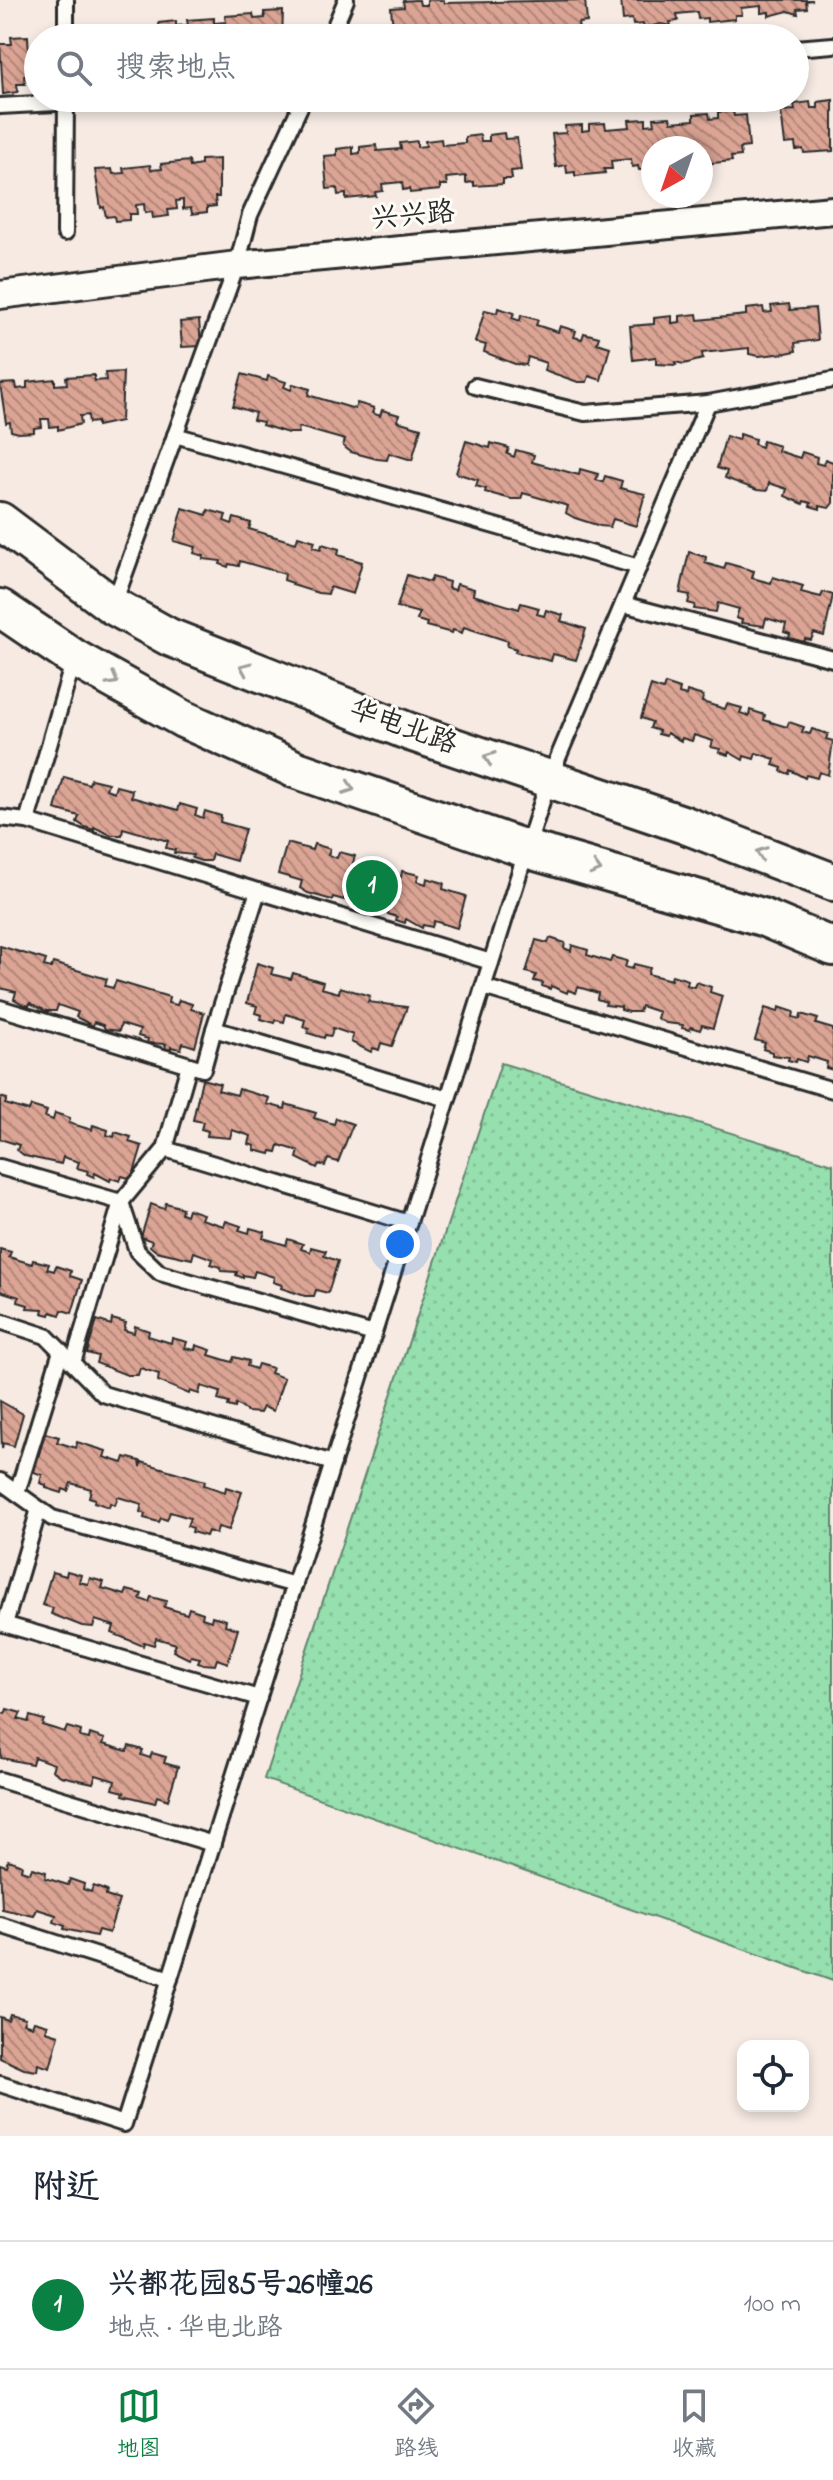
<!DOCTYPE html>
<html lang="zh">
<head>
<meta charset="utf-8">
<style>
	:root { --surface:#fff; --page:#f6f6f7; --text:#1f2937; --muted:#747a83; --line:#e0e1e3; --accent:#0b8043 }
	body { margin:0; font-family:"Indie Flower","LXGW WenKai TC",sans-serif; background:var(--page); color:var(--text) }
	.controls { position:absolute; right:24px; bottom:24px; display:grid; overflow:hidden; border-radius:16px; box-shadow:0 4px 12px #0003 }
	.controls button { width:72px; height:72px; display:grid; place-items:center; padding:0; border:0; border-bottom:2px solid var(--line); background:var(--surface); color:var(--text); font:40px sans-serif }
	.compass { position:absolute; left:641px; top:136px; width:72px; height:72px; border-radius:50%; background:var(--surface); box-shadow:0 4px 12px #0003; rotate:220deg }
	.you { position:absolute; left:400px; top:1244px; width:28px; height:28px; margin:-20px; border:6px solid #fff; border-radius:50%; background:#1a73e8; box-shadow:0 0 0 12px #1a73e833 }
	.badge { display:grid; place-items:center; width:52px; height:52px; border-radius:50%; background:var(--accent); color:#fff; font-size:26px; font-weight:700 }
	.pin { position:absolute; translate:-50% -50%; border:4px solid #fff; box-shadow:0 2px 8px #0006 }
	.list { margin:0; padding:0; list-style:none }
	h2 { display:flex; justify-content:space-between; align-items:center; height:104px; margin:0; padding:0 32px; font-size:34px }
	h2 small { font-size:26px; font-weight:400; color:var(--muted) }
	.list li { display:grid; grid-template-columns:52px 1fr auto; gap:24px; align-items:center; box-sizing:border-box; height:128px; padding:0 32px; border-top:2px solid var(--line) }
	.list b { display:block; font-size:30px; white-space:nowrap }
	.list p { margin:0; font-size:26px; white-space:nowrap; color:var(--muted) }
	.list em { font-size:26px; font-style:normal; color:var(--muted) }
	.icon { flex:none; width:44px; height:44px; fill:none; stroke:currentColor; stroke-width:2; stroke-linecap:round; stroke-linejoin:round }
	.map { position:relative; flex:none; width:833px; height:2136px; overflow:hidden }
	.search { position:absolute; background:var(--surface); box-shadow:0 4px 12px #0003; left:24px; right:24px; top:24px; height:88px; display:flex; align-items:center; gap:20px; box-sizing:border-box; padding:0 28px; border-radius:44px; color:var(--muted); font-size:30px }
	.sheet { height:232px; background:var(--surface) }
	nav { display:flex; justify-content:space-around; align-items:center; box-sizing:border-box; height:112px; border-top:2px solid var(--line); background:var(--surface); font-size:22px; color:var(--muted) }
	nav a { display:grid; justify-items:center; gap:4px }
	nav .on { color:var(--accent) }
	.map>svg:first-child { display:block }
</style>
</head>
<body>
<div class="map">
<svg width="833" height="2136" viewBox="0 0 833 2136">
	<defs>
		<pattern id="grass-dots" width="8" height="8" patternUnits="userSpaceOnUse" patternTransform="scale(2)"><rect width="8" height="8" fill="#96dfae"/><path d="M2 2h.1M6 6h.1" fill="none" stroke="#81c096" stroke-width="1.8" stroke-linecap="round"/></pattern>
		<pattern id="building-back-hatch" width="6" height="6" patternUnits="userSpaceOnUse" patternTransform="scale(2)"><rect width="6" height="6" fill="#dba494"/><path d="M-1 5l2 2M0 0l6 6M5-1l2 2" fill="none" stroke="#b28679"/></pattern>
	</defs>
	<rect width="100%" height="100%" fill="#f6eae3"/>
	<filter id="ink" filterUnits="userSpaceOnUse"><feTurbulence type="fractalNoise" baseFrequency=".0125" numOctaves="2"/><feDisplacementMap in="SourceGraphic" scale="16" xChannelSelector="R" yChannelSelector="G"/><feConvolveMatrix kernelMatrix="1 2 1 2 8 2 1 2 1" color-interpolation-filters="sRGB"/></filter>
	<g filter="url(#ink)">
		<path fill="url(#grass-dots)" stroke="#60856c" stroke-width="2" d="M501,1063l332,101v817l-569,-202z"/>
		<g fill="url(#building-back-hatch)" stroke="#2b2b2b" stroke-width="2">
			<path d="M414,0h5l1,5h7v-5h16l1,3 141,-3 2,22 -9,1 1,7 -10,1v5l-9,1 -1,-3 -13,4 -13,-3 -1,-7 -19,2 1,7 -8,1h-37v-4l-75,4 -3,-30 13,-1 -1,-6z"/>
			<path d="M621,0h192l-7,1 1,7 -10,1 1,5 -10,-3 -19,5v-4l-8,1v-7l-20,2 1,7h-7v4l-28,3v-4l-9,1 -1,-7 -20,2 1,7 -8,1 1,4 -10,-2 -17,4 -1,-4 -10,1 -1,-6 -9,1z"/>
			<path d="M283,11l-1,27h-119l-3,-5 -1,-10 17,-2v5l12,-1 -1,-5 27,-2v5l12,-1 -1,-6 28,-2 1,5 11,-1 -1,-6z"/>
			<path d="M28,36l2,39 -6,1 1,8h-8l1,8 -15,2 -3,-50h12l-1,-7z"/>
			<path d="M833,100v51l-29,2 -1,-4 -7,1 -1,-7 -10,1 -4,-33 14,-1 -1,-6 16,-2 1,6h7v-6z"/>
			<path d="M733,111l1,5 12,-1 3,32 -9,1 1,8 -10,1 1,4 -29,3 -2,-16h-48v21l-14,1 -1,-4 -6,1 -1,-8 -20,2 1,8h-8l1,4 -30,3v-4l-8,1 -1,-8 -10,2 -4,-33 14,-1 -1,-7 17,-1v6l7,-1v-6l16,-1 1,6 24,-2 -1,-7 17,-1v6l9,-1 -1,-6 16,-1 1,5 23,-2v-6l15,-1 1,6 8,-1v-6z"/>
			<path d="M504,133l1,6 12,-1 4,32 -10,1 1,8h-9v5l-29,2v-4l-8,1v-7l-20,2 1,7h-7v5l-30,3 -1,-4 -6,1 -1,-8 -20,2 1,7 -8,1 1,4 -30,3v-5l-8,1 -1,-7 -10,1 -3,-33 13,-1v-6l16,-2v7l7,-1v-6l16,-2 1,6 24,-2 -1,-6 17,-2v6l9,-1 -1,-5 16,-2 1,6 23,-2v-6l15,-2 1,6h8v-6z"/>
			<path d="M219,159v38h-4l1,9 -9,1v5l-15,2 -1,-6 -8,1v-9l-7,1 1,8 -9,1 1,6 -16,2 -1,-6 -7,1 -1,-9 -8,1 1,9h-8v6l-14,1 -1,-5 -8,1 -2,-10 -3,1 -6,-38 17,-1 1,5 11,-1 -1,-5 27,-3 1,5 11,-1 -1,-5 28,-3 1,6 11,-2v-5z"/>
			<path d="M789,304l1,6 25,-2 3,32 -23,3 1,8 -10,2 -27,3 -10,-2v-6l-47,5 1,6 -19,5 -9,-2 1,3 -20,-1v-7l-23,3 -3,-34 24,-2v-6l18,-2v7l8,-1v-6l17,-2 1,6 48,-5v-6l17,-2 1,6 8,-1 -1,-6z"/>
			<path d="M498,308l16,5 -2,5 8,3 1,-6 17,5 -2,5 22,7 2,-6 16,5 -2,6 8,2 2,-6 15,4 -2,6 13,4 -9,33 -12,-4 -2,6h-9l-34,-12 2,-7 -18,-6 -2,8 -11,-1 -31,-12 2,-7 -11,-3 10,-32 12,3z"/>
			<path d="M199,320l2,26 -19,1 -2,-25z"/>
			<path d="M123,372l-2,49 -24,5v-4l-8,1 -1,-8 -8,1 1,8 -23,6v-4l-8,1 -1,-8h-8l1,8 -8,1v4l-15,1 -8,-2 -1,-9 -4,1 -6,-39 16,-1 1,6 10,-1v-6l28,-3v6l12,-1 -1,-7 28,-2v6l12,-1 -1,-7z"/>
			<path d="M242,374l25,7 1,-5 18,6 -2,5 7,3 2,-6 17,5 -2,6 47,14 2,-6 17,5 -2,5 8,3 2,-6 17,5 -2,6 24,7 -9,32 -23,-7 -2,7 -10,-1 -26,-7 -8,-6 2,-6 -46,-13 -1,6h-10l-26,-8 1,-3 -10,-2 2,-7 -22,-7z"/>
			<path d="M740,434l15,5 -1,5 7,3 2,-6 16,5 -1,5 22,7 2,-6 15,5 -1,6 7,2 2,-6 8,3v41l-4,5 -9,-2v3l-10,-3 1,-3 -7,-2 -1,3 -18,-8 2,-7 -18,-6 -2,8 -10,-1 -32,-12 2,-7 -10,-3 9,-32 12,4z"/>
			<path d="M466,441l24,7 1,-5 18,5 -2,6 7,3 2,-7 18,5 -2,7 47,13 1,-6 18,5 -2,6 7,2 2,-6 17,5 -2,7 25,6 -9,32 -23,-7 -3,8 -10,-1 -25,-8 -9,-5 2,-7 -45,-13 -2,6h-10l-26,-7 1,-3 -10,-3 2,-6 -22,-7z"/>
			<path d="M183,508l24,7 1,-5 18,5 -2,6 8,3 2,-6 17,5 -2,6 47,14 2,-7 17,5 -2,6 8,2 1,-5 17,5 -1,6 24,7 -9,32 -23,-7 -2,7 -10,-1 -26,-8 1,-2 -9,-3 1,-6 -45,-13 -1,5 -10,-2 -1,3 -8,-3 1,-3 -18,-2 1,-3 -10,-3 2,-6 -22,-6z"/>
			<path d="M689,552l17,5 -1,6 19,6 2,-6 28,8 -2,7 19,5 2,-6 30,9 -2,6 20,5 2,-5 10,3 -9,41 -10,-3 -3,7 -6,-1 -1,3 -15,-4 1,-4 -6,-2 2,-8 -20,-6 -2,8 -23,-3 1,-3 -6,-2 3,-9 -21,-6 -2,9 -22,-3 1,-4 -7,-2 2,-8 -10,-2z"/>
			<path d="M407,575l23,7 2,-5 17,5 -1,6 7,2 2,-6 17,5 -1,6 46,14 2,-6 18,5 -2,6 7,2 2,-6 17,5 -2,6 25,8 -10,31 -23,-6 -2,7 -36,-9 1,-3 -9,-3 1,-5 -44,-14 -2,6 -9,-3 -1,3 -26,-7 1,-3 -10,-3 2,-7 -22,-6z"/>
			<path d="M665,684l15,5 -1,5 7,2 1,-5 16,5 -1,6 23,7 2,-5 15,4 -2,5 9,3 1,-6 15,5 -1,5 23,7 2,-5 15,5 -2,5 8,2 2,-5 16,5 -2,5 7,2 -5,34 -9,-3 -2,6 -11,-3 -1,3 -15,-8 -1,4 -8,-3 1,-3 -9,-3 2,-6 -19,-6 -2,6 -10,-3 -1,4 -14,-8 -1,3 -9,-3 1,-3 -9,-2 2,-6 -19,-6 -2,6 -10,-3 -1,3 -14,-8 -1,3 -8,-2 1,-3 -9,-3 2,-6 -11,-4 10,-32 12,4z"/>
			<path d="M64,777l25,7 2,-5 17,4 -2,6 8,3 2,-6 16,4 -1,7 47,13 2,-6 17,5 -2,6 8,3 2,-7 16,5 -1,6 25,7 -9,32 -24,-7 -2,7h-9l-9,-3 1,-3 -19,-2 1,-3 -9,-2 2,-7 -45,-13 -1,7h-11l-17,-8v3l-9,-3 -8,-5 2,-6 -24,-7z"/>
			<path d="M287,843l25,7 2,-6 16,5 -2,6 9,3 2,-6 16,4 -2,7 48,14 1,-6 17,4 -2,6 9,3 1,-6 17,5 -1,6 23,7 -9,32 -23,-7 -2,6 -9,-2 -1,3 -16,-9 -1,4 -9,-3 1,-3 -9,-3 1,-7 -44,-13 -1,6 -11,-3 -1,3 -24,-7 -8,-5 2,-7 -24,-7z"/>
			<path d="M550,938l15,5 -1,5 7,3 1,-6 16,5 -1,5 23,7 2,-5 15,4 -2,6 7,2 2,-5 16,4 -2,6 23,6 1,-5 16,5 -1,5 7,2 2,-5 15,5 -1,5 12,4 -9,32 -11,-3 -2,5 -9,-3 -1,3 -8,-2 1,-3 -17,-2 -9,-5 2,-6 -18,-6 -2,6h-10l-8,-2v-3l-16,-2 1,-3 -9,-3 1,-6 -20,-6 -2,6 -8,-3 -1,3 -16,-7 -1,3 -8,-3 1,-3 -9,-2 2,-6 -10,-3 10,-32 12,3z"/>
			<path d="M0,946l46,14 -2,6 7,2 2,-5 54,16 -2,7 8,2 3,-7 53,16 -1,6 9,2 2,-5 13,4 -1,5 13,4 -9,34 -12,-4 -2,6 -10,-2v3l-6,-2 1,-4 -19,-1 1,-4 -10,-3 2,-6 -19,-6 -2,7 -14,-2 -2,-4 -9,-3 -1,4 -17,-9 2,-5 -20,-7 -2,6h-10l-16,-8 -1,3 -6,-2 -9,-5 2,-7 -16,-4z"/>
			<path d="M257,963l16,5 -2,6 20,5 2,-6 30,9 -2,6 18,5 1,-6 30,9 -2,6 39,5 -15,39 -11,-3 -2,7 -6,-2 -2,4 -20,-10 2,-7 -20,-7 -2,8 -6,-1 -1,3 -16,-5 1,-4 -6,-2 2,-7 -19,-6 -2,8 -8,-2 -1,3 -14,-4 1,-4 -7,-2 2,-7 -10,-3z"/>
			<path d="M779,1007l15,5 -1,5 7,2 1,-5 17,5 -2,5 17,5v41l-7,-2 1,-6 -19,-6 -2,6 -9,-3 -1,3 -8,-2 1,-3 -17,-2v-3l-9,-3 2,-6 -10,-3 10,-32 13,4z"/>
			<path d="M202,1079l18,5 -2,6 19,5 2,-6 30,9 -2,6 18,5 1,-5 30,9 -2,5 20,6 2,-6 17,6 -15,38 -10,-3 -3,7 -6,-2 -2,4 -20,-10 2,-7 -20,-6 -2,7 -6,-1 -1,3 -16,-4 1,-4 -6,-2 2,-8 -19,-6 -2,8 -23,-2 1,-5 -7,-2 2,-7 -10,-2z"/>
			<path d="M0,1097l7,2 -2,5 24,7 2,-5 16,5 -2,6 8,3 2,-7 15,5 -1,5 23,7 1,-5 15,5 -1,5 7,2 1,-5 16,5 -2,5 13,4 -10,33 -10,-3 -2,5 -9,-3 -1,3 -15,-8 -1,4 -7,-3 1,-3 -11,-3 2,-6 -16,-5 -2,7 -36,-8 -8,-6 2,-5 -19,-6z"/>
			<path d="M166,1203l16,5 -1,5 5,2 2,-6 15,5 -2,5 23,7 2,-5 15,5 -2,4 10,3 1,-5 15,4 -2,6 23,7 2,-6 15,5 -2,5 9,3 1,-5 15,4 -2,5 14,5 -10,32 -12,-3 -2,6h-9l-24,-8 1,-3 -9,-3 1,-5 -19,-6 -2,6 -10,-2v3l-7,-3 1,-3 -16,-1v-4l-10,-3 2,-5 -19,-7 -2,7 -36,-8 -6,-5 2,-5 -11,-4 10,-33 13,5z"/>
			<path d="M0,1249l11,3 -2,5 23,7 1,-4 16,4 -2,5 7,2 2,-5 15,5 -1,5 12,4 -10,33 -10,-3 -2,5 -9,-3 -1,3 -8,-2 1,-4 -16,-1 1,-3 -10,-3 1,-5 -19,-6z"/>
			<path d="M112,1319l14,4 -2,7 10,3 1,-7 14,5 -1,5 23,7 1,-5 15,4 -2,6 10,2 1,-5 15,5 -2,5 23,7 2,-5 15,4 -2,5 9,3 2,-5 14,4 -2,5 14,5 -11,33 -10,-4 -3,6 -12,-1 -12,-8 -1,4 -7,-2 1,-3 -11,-3 2,-8 -19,-6 -2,8 -9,-3 -1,3 -31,-13 1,-7 -19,-6 -2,7h-11l-31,-12 2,-7 -11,-3 10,-33 14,5z"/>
			<path d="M0,1401l23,13 -9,32 -11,-3 -1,6z"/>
			<path d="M45,1433l14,4 -2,5 19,6 1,-6 29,9 -2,6 19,6 2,-6 15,4 1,6 1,-5 63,19 -1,4 21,7 1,-5 16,5 -13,38 -11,-3 -2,7 -8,-3 -2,5 -14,-4 1,-4 -6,-2 3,-8 -20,-6 -3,8 -6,-2 -2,4 -15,-4 1,-4 -5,-2 2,-8 -24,-7 -3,8 -5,-2 -1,4 -15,-5 1,-3 -6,-2 2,-8 -20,-6 -3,8 -5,-2 -1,4 -16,-5v-3l-6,-2 2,-8 -8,-3z"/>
			<path d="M67,1571l14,4 -2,7 9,2 2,-6 14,4 -2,6 23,7 2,-5 15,4 -2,5 9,3 2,-5 15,4 -2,6 23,7 2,-6 14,5 -1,5 9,3 1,-5 14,4 -1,5 13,4 -10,34 -11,-4 -2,6 -12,-1 -5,-2 2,-4 -9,-2 -2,3 -16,-8 3,-7 -20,-6 -2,7 -10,-3 -1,4 -31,-13 2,-7 -19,-6 -2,7 -11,-1 -31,-12 2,-6 -11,-3 10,-33 14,4z"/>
			<path d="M7,1709l14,4 -3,6 10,3 2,-6 14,4 -2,5 23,7 2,-5 14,4 -1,6 9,2 1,-5 15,5 -2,5 24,7 2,-5 14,4 -2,5 9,3 2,-5 14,4 -2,6 14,4 -10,33 -11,-4 -2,7 -32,-8 1,-3 -11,-3 2,-8 -19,-6 -3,8 -32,-7 -9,-6 2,-6 -20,-7 -2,7 -31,-6 -1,-46 5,2z"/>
			<path d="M8,1860l14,5 -1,5 9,3 2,-5 14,4 -1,6 23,7 2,-6 14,5 -1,5 8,3 2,-6 14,5 -1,5 13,4 -10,33 -11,-3 -2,6 -32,-7 1,-3 -11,-4 2,-7 -19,-6 -3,7 -32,-7 -2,-45 6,2z"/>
			<path d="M10,2014l15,4 -2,5 9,3 2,-5 14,4 -2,6 13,4 -9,33 -12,-4 -1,7 -13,-2 -24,-11v-41l8,3z"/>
		</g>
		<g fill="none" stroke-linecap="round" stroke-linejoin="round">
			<g stroke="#2b2b2b" stroke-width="20">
				<g id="lane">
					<path d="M66,38v-38"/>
					<path d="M330,38l16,-38"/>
					<path d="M795,48l38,-3"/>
					<path d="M0,106l149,-8"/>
					<path d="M65,233l1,-135"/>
					<path d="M475,386l110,27 123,-10 125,-23"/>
					<path d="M175,435l464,132"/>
					<path d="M623,604l210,55"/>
					<path d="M113,606l124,-341 13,-50 54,-117"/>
					<path d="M0,818l27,3 47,-162"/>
					<path d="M27,821l464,141"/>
					<path d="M483,987l350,103"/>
					<path d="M0,1008l203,61 11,-40 234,70"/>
					<path d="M214,1029l44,-138"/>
					<path d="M165,1149l24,-84"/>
					<path d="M0,1167l121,35 16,49 23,22 214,61"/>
					<path d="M0,1321l46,15 57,58 230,69"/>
					<path d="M73,1363l48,-161 44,-53 244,74"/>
					<path d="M0,1481l52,37 243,67"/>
					<path d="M17,1493l44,-142"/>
					<path d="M0,1623l259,75"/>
					<path d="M5,1624l34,-115"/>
					<path d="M0,1780l213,64"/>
					<path d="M0,1925l170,54"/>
					<path d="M0,2084l124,40 425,-1345 159,-376"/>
				</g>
			</g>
			<g stroke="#2b2b2b" stroke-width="32">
				<path id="street" d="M0,295l237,-30 596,-55"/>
			</g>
			<g stroke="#2b2b2b" stroke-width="42">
				<g id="secondary">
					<path d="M0,521l113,85 56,31 241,95 275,93 148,57"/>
					<path d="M0,608l74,50 109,61 114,51 229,79 236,68 71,30"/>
				</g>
			</g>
			<use href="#lane" stroke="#fdfcf7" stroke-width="14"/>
			<use href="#street" stroke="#fdfcf7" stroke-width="26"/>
			<use href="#secondary" stroke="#fdfcf7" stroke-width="36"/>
		</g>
		<defs><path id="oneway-chevron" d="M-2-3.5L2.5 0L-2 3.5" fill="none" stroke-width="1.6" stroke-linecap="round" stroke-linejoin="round" transform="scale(2)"/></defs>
		<g stroke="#9e9e9b">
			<use href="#oneway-chevron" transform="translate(245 668) rotate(-157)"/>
			<use href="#oneway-chevron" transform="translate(113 680) rotate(29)"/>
			<use href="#oneway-chevron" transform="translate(489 758) rotate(-161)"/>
			<use href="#oneway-chevron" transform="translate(349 788) rotate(19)"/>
			<use href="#oneway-chevron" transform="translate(761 853) rotate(-160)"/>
			<use href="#oneway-chevron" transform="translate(596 869) rotate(16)"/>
		</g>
	</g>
	<g text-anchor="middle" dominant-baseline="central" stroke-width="6" stroke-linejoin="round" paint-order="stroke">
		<g font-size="28" fill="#2b2b2b" stroke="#fdfcf7">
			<text transform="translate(413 217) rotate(-5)">兴兴路</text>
			<text transform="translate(403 728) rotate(20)">华电北路</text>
		</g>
	</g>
</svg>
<div class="controls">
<button><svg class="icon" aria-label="locate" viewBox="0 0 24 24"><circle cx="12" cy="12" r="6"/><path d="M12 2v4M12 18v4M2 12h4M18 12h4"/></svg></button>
</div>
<svg class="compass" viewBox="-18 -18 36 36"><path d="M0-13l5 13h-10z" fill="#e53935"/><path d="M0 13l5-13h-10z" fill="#747a83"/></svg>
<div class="you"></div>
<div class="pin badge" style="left:372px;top:886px">1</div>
<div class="search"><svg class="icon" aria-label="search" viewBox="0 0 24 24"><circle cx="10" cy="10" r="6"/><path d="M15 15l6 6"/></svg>搜索地点</div>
</div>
<section class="sheet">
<h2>附近<small></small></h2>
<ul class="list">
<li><span class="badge">1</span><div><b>兴都花园85号26幢26</b><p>地点 · 华电北路</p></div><em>100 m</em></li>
</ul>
</section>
<nav>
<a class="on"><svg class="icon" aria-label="map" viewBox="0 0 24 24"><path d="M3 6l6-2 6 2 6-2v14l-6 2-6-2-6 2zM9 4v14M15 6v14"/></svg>地图</a>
<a><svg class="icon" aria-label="directions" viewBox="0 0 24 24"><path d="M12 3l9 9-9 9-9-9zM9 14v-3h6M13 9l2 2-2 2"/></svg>路线</a>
<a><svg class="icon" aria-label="saved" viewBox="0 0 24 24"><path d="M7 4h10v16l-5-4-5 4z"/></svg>收藏</a>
</nav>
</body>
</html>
